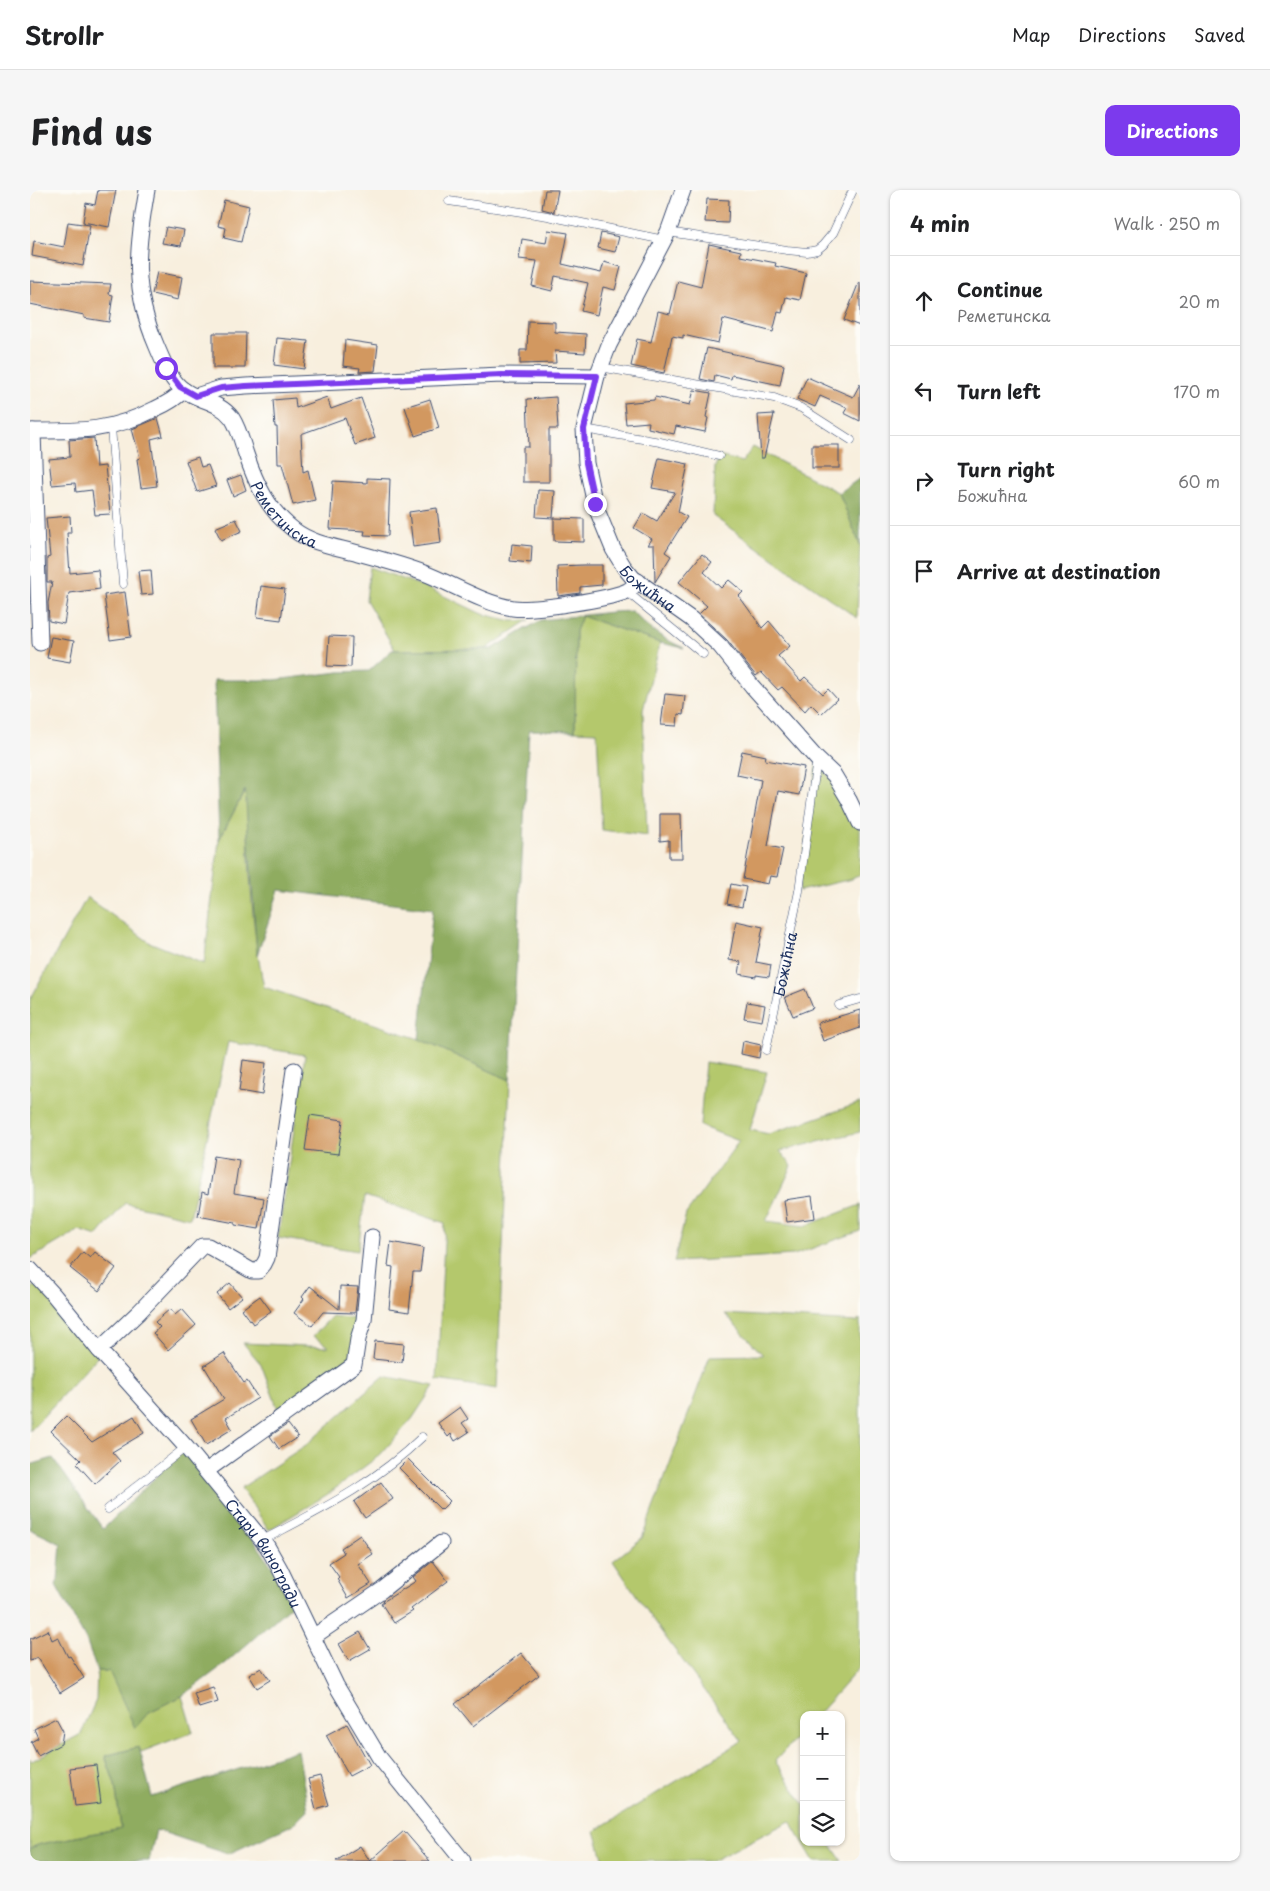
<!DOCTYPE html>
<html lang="en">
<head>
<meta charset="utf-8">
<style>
	:root { --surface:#fff; --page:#f6f6f6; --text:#202124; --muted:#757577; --line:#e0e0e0; --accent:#7c3aed }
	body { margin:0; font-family:"Playpen Sans",sans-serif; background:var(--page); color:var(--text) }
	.controls { position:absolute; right:15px; bottom:15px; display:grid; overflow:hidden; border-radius:10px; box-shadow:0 1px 4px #0004 }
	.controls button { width:45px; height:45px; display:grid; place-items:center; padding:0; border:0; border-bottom:1px solid var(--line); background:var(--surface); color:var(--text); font:25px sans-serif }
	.stop { position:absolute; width:15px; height:15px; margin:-11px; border:4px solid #7c3aed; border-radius:50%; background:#fff }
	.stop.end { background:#7c3aed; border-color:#fff; box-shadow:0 1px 5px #0008 }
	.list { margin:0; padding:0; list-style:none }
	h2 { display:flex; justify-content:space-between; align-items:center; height:65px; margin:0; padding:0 20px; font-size:21px }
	h2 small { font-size:16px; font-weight:400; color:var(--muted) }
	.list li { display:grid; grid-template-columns:32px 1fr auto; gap:15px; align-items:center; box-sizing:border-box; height:90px; padding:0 20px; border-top:1px solid var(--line) }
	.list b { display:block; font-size:19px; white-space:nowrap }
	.list p { margin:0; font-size:16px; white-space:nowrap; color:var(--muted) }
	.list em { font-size:16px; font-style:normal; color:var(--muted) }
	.icon { flex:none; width:28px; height:28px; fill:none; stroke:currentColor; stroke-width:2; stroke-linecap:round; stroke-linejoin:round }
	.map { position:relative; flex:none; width:830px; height:1671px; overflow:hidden; border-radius:10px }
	header { display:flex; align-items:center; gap:30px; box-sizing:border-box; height:70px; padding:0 25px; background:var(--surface); border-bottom:1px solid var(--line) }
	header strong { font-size:24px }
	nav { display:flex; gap:28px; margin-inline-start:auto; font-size:18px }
	.intro { display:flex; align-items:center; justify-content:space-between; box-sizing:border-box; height:120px; padding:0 30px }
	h1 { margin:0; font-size:35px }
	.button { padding:12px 22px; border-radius:10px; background:var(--accent); color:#fff; font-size:18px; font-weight:700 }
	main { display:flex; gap:30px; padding:0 30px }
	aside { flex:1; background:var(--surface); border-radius:10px; box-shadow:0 1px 4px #0004 }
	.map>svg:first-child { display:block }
</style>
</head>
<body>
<header>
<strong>Strollr</strong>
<nav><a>Map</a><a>Directions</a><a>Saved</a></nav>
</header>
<div class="intro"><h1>Find us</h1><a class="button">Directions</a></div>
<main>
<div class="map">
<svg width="830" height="1671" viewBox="0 0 830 1671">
	<rect width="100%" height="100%" fill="#fdfcf7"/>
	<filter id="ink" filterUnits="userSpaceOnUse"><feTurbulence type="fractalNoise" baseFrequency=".02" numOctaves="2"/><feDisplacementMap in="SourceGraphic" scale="10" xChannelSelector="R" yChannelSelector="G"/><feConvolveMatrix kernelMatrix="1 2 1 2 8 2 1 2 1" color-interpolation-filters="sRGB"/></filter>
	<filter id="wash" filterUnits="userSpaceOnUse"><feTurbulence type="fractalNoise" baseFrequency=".0096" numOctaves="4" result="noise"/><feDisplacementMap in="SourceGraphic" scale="20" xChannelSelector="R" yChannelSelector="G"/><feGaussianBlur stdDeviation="1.12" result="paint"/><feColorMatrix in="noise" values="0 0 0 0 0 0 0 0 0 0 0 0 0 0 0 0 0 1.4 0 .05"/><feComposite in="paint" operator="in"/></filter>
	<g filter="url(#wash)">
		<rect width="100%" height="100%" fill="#f8efde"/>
		<g fill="#b4c86c" stroke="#687c65">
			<path d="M723,257l86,46 21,52 -3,73 -144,-102 2,-49 4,-11 23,6z"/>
			<path d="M340,377l55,20 57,27 30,7 17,-1 -43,29 -91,1 -29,-50z"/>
			<path d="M552,426l78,27 -17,67 4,126 -45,-6 -5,-98 -22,-1 1,-100z"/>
			<path d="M787,569l43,64v52l-8,4 -53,12z"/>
			<path d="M216,599c3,66 4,133 18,198l155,52 91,41 -13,309 -60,-9 8,-157 -80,-27 -7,55 -80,-13 27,-183 -77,-13 -38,176 -65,-15 -28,33 -18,-6 -49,29v-259l57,-103 62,45 55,22 15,-124z"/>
			<path d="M675,872l62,10 -17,58 19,4 91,-31v29l-80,19 12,15 -26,55 39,5 55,-21v26l-66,24 -120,7 12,-48 53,-73 -39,-15z"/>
			<path d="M6,1095l63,70 -69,76v-141z"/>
			<path d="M695,1124l131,8 4,-3v348l-43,48h-13v14l-29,32 29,43v38h25l13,19h-28l-24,-40 -78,40h-108l-9,-30 147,-90 -84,-114 -45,-66 29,-23 68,-182 53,-1z"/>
			<path d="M302,1126l32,4 -8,40 -77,52 -18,-48 -18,-21 86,4 -16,-11z"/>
			<path d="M354,1186l50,10 -22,33 -32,36 -52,39 -59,36 -28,-42 65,-43z"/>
			<path d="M67,1481h12l40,41 33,-16 11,36 -52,20 -2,-5 -34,9 10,28 6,44 -80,16 -11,4v-89l2,2 49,-27 15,-34z"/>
		</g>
		<g fill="#8fac60" stroke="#556e5f">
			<path d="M830,288v67l-21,-52z"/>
			<path d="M602,421c15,17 31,28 52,37l-24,-5 -78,-27 -6,15 -1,100 -46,-1 -19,350 -91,-41 14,-130 -154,-19 -22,65 -12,-165 -26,50 -5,-160h60l65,-8 30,-1 23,-21 100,-1 49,-29 70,-8z"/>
			<path d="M156,1257l20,24 90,130 -70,62 -44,33 -33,16 -14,16 -26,-57h-12l-11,-31 -30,-55 2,-5 3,-36 -31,-15v-64l23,-7 50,71z"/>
			<path d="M109,1557l13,50 146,-47 10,60 -16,15 -64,29 -72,-24 -7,31h-119v-13l11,-4 80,-16 -6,-44 -10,-28z"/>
		</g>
		<g id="blocks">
			<g fill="#d29860">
				<path d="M68,0h18l-7,37 -26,-5 3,-19 9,2z"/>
				<path d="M515,0h13l-4,22 -12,-3z"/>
				<path d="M677,9l22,1 -1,23 -23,-1z"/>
				<path d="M194,10l25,6 -8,36 -17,-4 2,-10 -8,-2z"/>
				<path d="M38,32l22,3 -7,41 -51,-10 2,-15 30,6z"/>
				<path d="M136,37l18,3 -3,16 -19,-3z"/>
				<path d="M518,40l20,3 -6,31 39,9 3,-11 17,5 -6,23 -12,-3 -6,28 -16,-4 7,-28 -33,-7 -3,15 -20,-5 5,-25 -18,-2 3,-20 24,4z"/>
				<path d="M571,43l18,4 -4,15 -17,-4z"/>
				<path d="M679,54l32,7 -1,5 36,7 -1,3 31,7 -6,27 -14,-3 -4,16 -4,-1 -5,20 -50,-13 -5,24 -35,-8v3l-11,-2 -8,37 -33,-7 6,-27 14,3 7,-31 12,3 8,-33 23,6z"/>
				<path d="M127,82l25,5 -4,23 -26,-6z"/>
				<path d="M0,91l81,3 -2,10 4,1 -4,27 -25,-4v-3l-54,-11z"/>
				<path d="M829,92h1v44l-16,-6z"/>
				<path d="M498,131l27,1v10l31,2 -1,19 -30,-2 1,12 -36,1v-14h7z"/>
				<path d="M183,143h33l-1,35h-32z"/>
				<path d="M247,148l31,3 -4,28 -30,-4z"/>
				<path d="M315,150l33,5 -3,26 -16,1 1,-4 -17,-2z"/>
				<path d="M677,158l77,17 -4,20 -48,-10 -1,4 -16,-4 -1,7 -14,-3z"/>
				<path d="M777,187l46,20 7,-13v37l-16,-8 3,-5 -27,-12 -5,11 -18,-8z"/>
				<path d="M664,200l17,3 -5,24 2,1 -3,14 -29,-6 -2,8 -26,-6 1,-6 -23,2 -2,-21 30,-3 1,-3 35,8z"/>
				<path d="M297,207l4,12 30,-11 14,40 -20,7 -10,-27 -44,16 2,38 5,-2 7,30 -22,5 -11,-41h-4l-1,-37h-2l-2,-27 22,-2 1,10z"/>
				<path d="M526,207l2,32h-9v53h-26v-35h6l-2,-48z"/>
				<path d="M400,209l9,29 -24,8 -10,-29z"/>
				<path d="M744,224l-10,44h-3l-3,-43z"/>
				<path d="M128,228l5,18 -12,3 6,47 -16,2 -4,-29 3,-1 -8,-29z"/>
				<path d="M64,248l2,29 9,-1 5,48 -15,1 -3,-25 -16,2 -1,-9 -23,2 -3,-26 21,-2 -1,-17z"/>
				<rect x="782" y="255" width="27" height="23"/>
				<path d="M168,267l3,10 7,-2 8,21 -19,6 -11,-31z"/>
				<path d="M629,268l29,6 -10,48 9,5 -22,35 6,4 -16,26 -1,-37h-6l4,-6 -18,-11 9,-15 14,8 18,-29 -23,-4z"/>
				<path d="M211,285l5,15 -13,6 -6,-16z"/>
				<path d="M337,288l23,1 -2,57 -24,-1 1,-4 -35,-2 3,-48 34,2z"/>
				<path d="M508,300l17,1 -2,27 -17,-1z"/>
				<path d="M407,318l4,35 -28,4 -4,-35z"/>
				<path d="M40,326l1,17h-4l3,40 28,-3 2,19 -31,4 -5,31 -15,-3 -1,-18 4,-21h-5v-24l3,-1 -4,-39z"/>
				<path d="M524,328l30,1v23l-30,-1z"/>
				<path d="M206,329l6,12 -21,9 -6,-12z"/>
				<path d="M482,354l20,2 -1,17 -21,-2z"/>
				<path d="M672,364l10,8 -8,10 17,16 8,-8 14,12 -4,4 23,32 7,-7 21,25 -12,10 23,25 4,-4 18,17 5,-5 9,10 -16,15 -10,-10 -6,7 -23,-24 -4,3 -17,-18 -5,4 -29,-36 -28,-26 8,-8 -28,-24z"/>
				<path d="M553,375h19v20l-22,2v6l-22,3 -1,-30z"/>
				<path d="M121,380l2,24 -12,1 -3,-24z"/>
				<path d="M231,396l24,3 -4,31 -24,-3z"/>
				<path d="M95,402l6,45 -21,3 -6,-45z"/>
				<path d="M299,446l23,1 -1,30 -24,-1z"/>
				<path d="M21,447l23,4 -4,21 -23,-4z"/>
				<path d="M635,504l20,2 -2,19 -5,-1 -1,12 -16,-1z"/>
				<path d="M712,561l24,5 -1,4 39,7 -5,28 -21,-4 -10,55 15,3 -6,28 -7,-1 -2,8 -25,-5 18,-99 -24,-5z"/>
				<path d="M630,624h21l1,44h-13v-18l-9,1z"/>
				<path d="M701,694l15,3 -4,20 -15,-3z"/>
				<path d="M706,731l27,6 -7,35 15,3 -2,12 -13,-2v2l-17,-3 2,-12 -12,-2z"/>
				<path d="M775,799l8,19 -20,8 -8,-19z"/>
				<path d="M717,812l18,3 -3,16 -18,-3z"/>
				<path d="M830,820v18l-37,13 -6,-18z"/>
				<path d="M713,851l18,4 -2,13 -18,-4z"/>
				<path d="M213,870l23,3 -4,32 -23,-4z"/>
				<path d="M280,925l33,5 -5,34 -33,-4z"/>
				<path d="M184,966l25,4 -5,33 30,5 -5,31 -24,-4v-2l-37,-7 4,-24 6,2z"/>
				<path d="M782,1006l3,22 -28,4 -3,-22z"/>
				<path d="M361,1052l32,6 -3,24h-7l-4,40 -20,-3 4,-42 -5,-1z"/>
				<path d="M53,1062l7,6 5,-6 21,16 -17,23 -29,-23z"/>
				<path d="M200,1093l12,14 -14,11 -11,-14z"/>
				<path d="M280,1096l29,23 1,-23 18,1 -3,26 -32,-1 -11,14 -18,-13 10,-14 -2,-2z"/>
				<path d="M230,1106l11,15 -18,13 -11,-15z"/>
				<path d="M140,1119l5,6 7,-6 14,16 -28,25 -15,-17 7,-6 -5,-5z"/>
				<path d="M345,1151l29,3 -2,18 -29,-3z"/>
				<path d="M194,1163l20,30 3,-2 11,17 -32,20 6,11 -26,16 -15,-26 33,-20 -20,-33z"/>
				<path d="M430,1217l8,12 -6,4 7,9 -14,9 -4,-7 -3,3 -10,-14z"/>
				<path d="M36,1226l26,26 42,-26 10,17 -32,19 8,9 -25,23 -18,-20 4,-4 -30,-29z"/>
				<path d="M258,1234l10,13 -19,12 -9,-13z"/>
				<path d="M378,1269l42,42 -9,9 -42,-42z"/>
				<path d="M351,1292l12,17 -28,19 -11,-16z"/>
				<path d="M330,1345l13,19 -15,10 13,20 -23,14 -11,-19 2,-2 -10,-14 15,-10 -3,-5z"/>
				<path d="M403,1371l15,20 -37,28 2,2 -19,12 -13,-20 35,-22 -3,-4z"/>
				<path d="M18,1440l4,10 6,-3 10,20 2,-1 14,22 -24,15 -22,-35 -8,3v-22z"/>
				<path d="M330,1442l10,17 -21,12 -10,-17z"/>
				<path d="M491,1463l18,22 -66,51 -18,-22z"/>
				<path d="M231,1478l9,12 -13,8 -8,-13z"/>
				<path d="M183,1497l5,15 -19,6 -5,-15z"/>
				<path d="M26,1528l7,13 -2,13 -23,12 -7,-14 7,-4 -4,-9z"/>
				<path d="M317,1534l23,41 -21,11 -23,-41z"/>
				<path d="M66,1575l5,38 -26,3 -5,-38z"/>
				<path d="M290,1586l9,29 -13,4 -8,-30z"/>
				<path d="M374,1641l26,30h-94l24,-15 10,15z"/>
			</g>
		</g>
	</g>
	<g filter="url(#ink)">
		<use href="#blocks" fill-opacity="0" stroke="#3c4c71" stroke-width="1"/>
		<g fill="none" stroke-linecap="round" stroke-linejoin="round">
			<g stroke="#3c4c71" stroke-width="9">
				<g id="service">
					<path d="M419,11l99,15 116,24"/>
					<path d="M638,42l119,18 20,2 10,-2 6,-5 10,-12 20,-43"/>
					<path d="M570,177l174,31 27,10 50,32"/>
					<path d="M81,237l12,157"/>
					<path d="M554,239l76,13 59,14"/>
					<path d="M596,401l77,63"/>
					<path d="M809,815l21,-6"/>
					<path id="s1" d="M736,860l33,-159 18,-132"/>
					<path d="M78,1319l78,-62"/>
					<path d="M233,1350c59,-31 111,-56 159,-103"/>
				</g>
			</g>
			<g stroke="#3c4c71" stroke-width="17">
				<g id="minor">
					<path id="s2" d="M117,0c-11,61 -15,99 10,157 6,14 12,30 23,40 15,14 39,13 52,31 7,11 10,24 14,36 10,30 22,56 48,76 18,14 43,17 64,23 22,6 45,12 66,20 29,11 58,30 89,35 18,3 97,-9 114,-17 4,-2 8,-6 11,-10"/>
					<path id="s3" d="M653,0l-15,42 -59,113 -12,31 -13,53 2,34 9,42 18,44 11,18 9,11 58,41 29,27 32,40 65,73 17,16 15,25 11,23"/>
					<path d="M166,206l25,-8 25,-2 256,-11 95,1"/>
					<path d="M0,241c48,0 81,1 125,-22 11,-5 21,-10 29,-19"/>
					<path d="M3,241l7,212"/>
					<path id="s4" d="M0,1079l23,25 46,56 87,97 81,99 13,23 56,116 43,72 84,104"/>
					<path d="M69,1160l40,-38 63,-66h6l44,25h6l6,-7 3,-6 3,-20 24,-168"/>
					<path d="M176,1281l148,-106 4,-26 6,-19 8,-83"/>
					<path d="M283,1447l69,-47 59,-47"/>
				</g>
			</g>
			<use href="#service" stroke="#fff" stroke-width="8"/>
			<use href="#minor" stroke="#fff" stroke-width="15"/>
		</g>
	</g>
	<g fill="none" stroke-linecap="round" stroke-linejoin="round" filter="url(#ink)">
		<path stroke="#7c3aed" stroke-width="6" d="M136,178l14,19 16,9 25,-8 25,-2 256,-11 95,1 -13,53 2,34 9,41"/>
	</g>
	<g text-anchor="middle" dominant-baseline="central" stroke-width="4" stroke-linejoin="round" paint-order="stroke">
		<g font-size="15" fill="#1b2f5e" stroke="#fdfcf7">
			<text stroke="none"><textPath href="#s2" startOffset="380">Реметинска</textPath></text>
			<text stroke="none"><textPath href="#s3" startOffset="438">Божићна</textPath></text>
			<text stroke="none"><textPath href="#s1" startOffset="88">Божићна</textPath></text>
			<text stroke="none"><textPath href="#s4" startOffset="369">Стари виногради</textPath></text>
		</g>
	</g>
</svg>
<div class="controls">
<button>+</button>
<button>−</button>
<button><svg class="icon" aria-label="layers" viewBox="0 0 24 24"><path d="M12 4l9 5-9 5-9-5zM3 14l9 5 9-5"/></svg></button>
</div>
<div class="stop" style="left:136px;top:178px"></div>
<div class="stop end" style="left:565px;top:314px"></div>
</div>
<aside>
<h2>4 min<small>Walk · 250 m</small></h2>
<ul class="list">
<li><svg class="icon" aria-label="ahead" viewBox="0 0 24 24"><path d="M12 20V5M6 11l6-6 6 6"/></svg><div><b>Continue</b><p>Реметинска</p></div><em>20 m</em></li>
<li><svg class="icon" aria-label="left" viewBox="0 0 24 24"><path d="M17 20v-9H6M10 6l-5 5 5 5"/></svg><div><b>Turn left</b></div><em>170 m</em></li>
<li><svg class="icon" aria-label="right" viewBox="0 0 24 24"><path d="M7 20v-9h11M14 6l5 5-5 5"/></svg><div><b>Turn right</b><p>Божићна</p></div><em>60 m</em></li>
<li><svg class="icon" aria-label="arrive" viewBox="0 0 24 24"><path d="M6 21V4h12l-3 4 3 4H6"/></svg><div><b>Arrive at destination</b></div></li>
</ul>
</aside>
</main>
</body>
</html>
